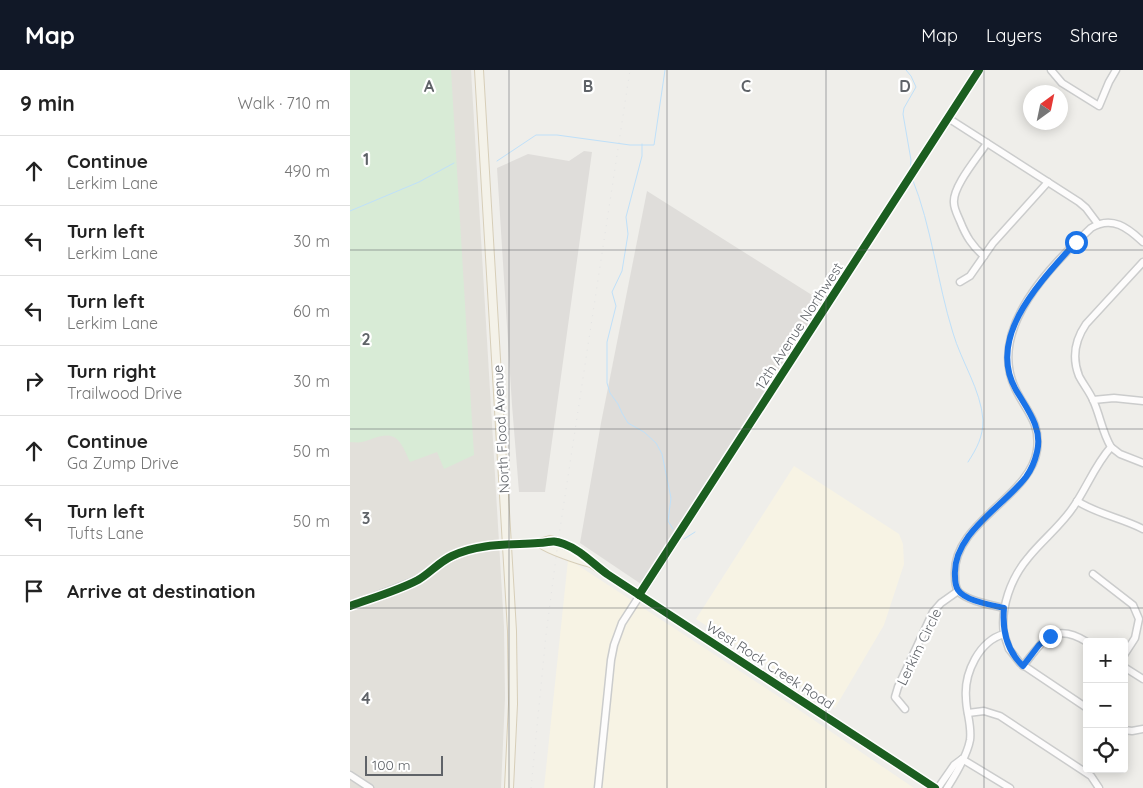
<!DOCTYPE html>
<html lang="en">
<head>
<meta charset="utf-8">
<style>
	:root { --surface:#fff; --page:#f2f2f2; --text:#222; --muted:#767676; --line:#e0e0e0; --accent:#111827 }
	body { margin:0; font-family:Quicksand,sans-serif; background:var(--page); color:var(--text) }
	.controls { position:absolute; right:15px; bottom:15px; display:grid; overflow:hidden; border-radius:5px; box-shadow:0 2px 12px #0003 }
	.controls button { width:45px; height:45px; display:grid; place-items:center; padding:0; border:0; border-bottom:1px solid var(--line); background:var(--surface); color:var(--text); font:25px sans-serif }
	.compass { position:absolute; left:673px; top:15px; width:45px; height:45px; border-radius:50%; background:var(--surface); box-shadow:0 2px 12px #0003; rotate:33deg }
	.scale { position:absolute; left:15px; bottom:12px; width:78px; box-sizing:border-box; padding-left:5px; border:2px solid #5f6368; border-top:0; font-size:14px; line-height:18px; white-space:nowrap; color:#5f6368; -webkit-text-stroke:4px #fff; paint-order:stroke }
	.stop { position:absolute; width:15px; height:15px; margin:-11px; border:4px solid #1a73e8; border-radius:50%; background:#fff }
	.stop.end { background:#1a73e8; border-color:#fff; box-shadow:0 1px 5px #0008 }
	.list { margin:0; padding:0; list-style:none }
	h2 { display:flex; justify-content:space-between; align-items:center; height:65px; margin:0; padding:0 20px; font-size:21px }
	h2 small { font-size:16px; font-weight:400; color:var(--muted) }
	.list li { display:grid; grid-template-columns:32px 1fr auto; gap:15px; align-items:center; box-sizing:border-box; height:70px; padding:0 20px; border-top:1px solid var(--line) }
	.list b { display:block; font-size:19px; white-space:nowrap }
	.list p { margin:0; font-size:16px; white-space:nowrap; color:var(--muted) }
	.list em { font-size:16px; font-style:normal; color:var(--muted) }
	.icon { flex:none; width:28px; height:28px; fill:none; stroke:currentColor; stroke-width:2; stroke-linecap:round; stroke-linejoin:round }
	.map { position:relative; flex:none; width:793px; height:718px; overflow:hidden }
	header { display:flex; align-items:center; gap:30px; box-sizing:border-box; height:70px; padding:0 25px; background:var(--accent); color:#fff }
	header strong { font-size:24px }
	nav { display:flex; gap:28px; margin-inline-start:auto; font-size:18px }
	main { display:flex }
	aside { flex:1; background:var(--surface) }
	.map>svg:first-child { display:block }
</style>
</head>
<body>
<header>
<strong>Map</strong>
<nav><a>Map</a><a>Layers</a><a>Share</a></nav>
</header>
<main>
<aside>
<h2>9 min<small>Walk · 710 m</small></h2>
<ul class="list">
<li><svg class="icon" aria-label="ahead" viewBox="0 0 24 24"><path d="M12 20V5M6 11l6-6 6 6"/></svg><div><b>Continue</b><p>Lerkim Lane</p></div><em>490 m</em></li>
<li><svg class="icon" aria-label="left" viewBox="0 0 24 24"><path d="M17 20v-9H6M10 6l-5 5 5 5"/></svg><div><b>Turn left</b><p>Lerkim Lane</p></div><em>30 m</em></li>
<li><svg class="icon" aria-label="left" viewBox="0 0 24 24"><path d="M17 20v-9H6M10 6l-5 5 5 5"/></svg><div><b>Turn left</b><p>Lerkim Lane</p></div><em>60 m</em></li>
<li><svg class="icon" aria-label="right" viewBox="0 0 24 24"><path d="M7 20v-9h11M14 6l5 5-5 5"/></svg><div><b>Turn right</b><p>Trailwood Drive</p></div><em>30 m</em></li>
<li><svg class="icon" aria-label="ahead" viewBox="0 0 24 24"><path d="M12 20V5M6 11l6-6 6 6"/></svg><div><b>Continue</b><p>Ga Zump Drive</p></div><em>50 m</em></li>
<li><svg class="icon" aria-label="left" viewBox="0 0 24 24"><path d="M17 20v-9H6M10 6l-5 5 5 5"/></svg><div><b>Turn left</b><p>Tufts Lane</p></div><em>50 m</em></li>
<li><svg class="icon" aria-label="arrive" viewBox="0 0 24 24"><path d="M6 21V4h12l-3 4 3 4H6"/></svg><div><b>Arrive at destination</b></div></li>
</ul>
</aside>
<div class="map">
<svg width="793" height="718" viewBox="0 0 793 718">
	<rect width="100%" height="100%" fill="#efeeea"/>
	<g fill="#f7f3e4">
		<path d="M444,396l105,68 4,10 1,20 -20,61 -49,83 -139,-89z"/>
		<path d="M218,490l8,4 217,142 121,82h-370z"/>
	</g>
	<g fill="#dfddda">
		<path d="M234,81l8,1 -47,340h-26l-7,-87 -15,-237 31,-14 41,7z"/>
		<path d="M297,121l176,111 -88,139 -94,143 -61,-41 21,-120z"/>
	</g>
	<path fill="#e2e0da" d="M0,0h121l33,557 1,71 -4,90h-151z"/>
	<path fill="#d8ebd6" d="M0,0h101l23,385 -30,14 -7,-17 -27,10c-3,-6 -5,-12 -9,-18 -10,-16 -26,-5 -39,-2 -4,1 -8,0 -12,0z"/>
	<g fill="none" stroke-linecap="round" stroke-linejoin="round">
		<g stroke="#bfe0f9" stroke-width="1">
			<path d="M556,0l5,6 5,11 -12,21 -1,6 8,46 -1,11"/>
			<path d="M292,74v12l-16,61 2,17 -6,37 -10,21 4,14 -9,36v41l3,10 8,11 4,9 6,10 16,9 12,11 6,11 9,44 -3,23 5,8"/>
			<path d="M147,91l39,-26h21l73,10h24l11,-75"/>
			<path d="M562,108c20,49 25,104 41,155 8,28 28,57 30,87 0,17 -6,28 -15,42"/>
			<path d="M0,141l69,-29 35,-19"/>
			<path d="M334,469l11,-7"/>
		</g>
		<g stroke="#cbcccc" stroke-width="9">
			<g id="minor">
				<path d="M701,0l11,13 37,23 10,-24 7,-12"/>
				<path d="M598,48l131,84 7,6 12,16"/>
				<path d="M634,186c-12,-10 -18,-20 -24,-35 -2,-5 -6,-12 -6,-18 -2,-16 24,-46 33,-60"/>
				<path d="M610,212l10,-6 23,-33 55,-61"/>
				<path d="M743,330l21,-2 29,3"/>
				<path d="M761,377l9,7 23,9"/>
				<path d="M727,431c20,13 45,17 66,28"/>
				<path d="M743,504l40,31 6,14 -4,19 -11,17"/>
				<path d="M0,536l69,-27 22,-17 12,-7 23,-7 31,-4"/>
				<path d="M654,538c-12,-3 -38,-7 -46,-17 -2,-3 -3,-11 -3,-15 -4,-53 76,-79 82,-126 4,-28 -12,-40 -22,-62 -28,-60 37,-123 76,-160 21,-13 37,0 52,14"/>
				<path d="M654,564l5,15 11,14 67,45"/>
				<path d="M673,596c20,-25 30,-45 64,-24"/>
				<path d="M774,597l19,12"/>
				<path d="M555,639l-10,-12 3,-10 35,-75 8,-9 17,-12"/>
				<path d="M618,643l16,-2 16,5 91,60 8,12"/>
				<path d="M774,660l8,1 11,-2"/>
				<path d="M612,689l48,29"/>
				<path d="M0,705l20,13"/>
				<path d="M248,718l13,-128 3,-15 8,-22 357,-553"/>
				<path d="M588,718l16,-23 8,-6"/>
				<path d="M597,718c9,-14 20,-32 23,-48 2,-15 -4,-28 -4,-42 -2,-25 13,-57 38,-64 -4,-26 7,-56 24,-76 14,-18 33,-32 46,-52 13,-19 21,-41 37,-59 -9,-15 -11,-32 -18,-47 -4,-9 -10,-16 -14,-24 -7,-18 -4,-36 7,-52l57,-62"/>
			</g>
		</g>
		<g stroke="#d7ceb8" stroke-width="10">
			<g id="major">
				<path d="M129,0l33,561 1,73 -4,84"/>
				<path d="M190,473c9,7 39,17 51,20"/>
				<path d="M157,474l33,-1 10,-3 8,2 24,12 9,9 16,11 328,214"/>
			</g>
		</g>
		<use href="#minor" stroke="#fdfcfc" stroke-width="6"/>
		<use href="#major" stroke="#f4f2e9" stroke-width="8"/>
		<path stroke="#e4e4e4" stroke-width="1" stroke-dasharray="1 6" stroke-linecap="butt" d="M181,718l15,-153 12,-93 72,-472"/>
		<g stroke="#fff" stroke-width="11">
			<g id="cycleway">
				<path d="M289,525l340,-525"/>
				<path d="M0,536c22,-8 47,-15 68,-26 12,-7 21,-18 34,-24 27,-13 58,-11 86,-13 13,0 12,-4 26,1 17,6 29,20 43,30l328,214"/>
			</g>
		</g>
		<use href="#cycleway" stroke="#1b5e20" stroke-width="8"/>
	</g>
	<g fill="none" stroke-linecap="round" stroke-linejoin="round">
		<path stroke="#1a73e8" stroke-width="6" d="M700,566l-11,9 -16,21c-17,-16 -21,-36 -19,-58 -12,-3 -39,-7 -46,-18 -2,-3 -3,-10 -3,-14 -3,-42 49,-70 71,-99 5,-7 9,-16 11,-25 6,-24 -10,-43 -21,-62 -31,-54 27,-111 60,-148"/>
	</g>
	<path fill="none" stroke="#5f6368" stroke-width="1" stroke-opacity="0.55" d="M159,0v718M317,0v718M476,0v718M634,0v718M0,180h793M0,359h793M0,538h793"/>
	<g text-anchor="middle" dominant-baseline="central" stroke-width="4.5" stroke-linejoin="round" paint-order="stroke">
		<g font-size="14" fill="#5f6368" stroke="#fff">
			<text transform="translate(449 256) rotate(-57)">12th Avenue Northwest</text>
			<text transform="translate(151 359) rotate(-93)">North Flood Avenue</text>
			<text transform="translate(569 577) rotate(-64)">Lerkim Circle</text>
			<text transform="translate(420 595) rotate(33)">West Rock Creek Road</text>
		</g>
	</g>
	<g font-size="16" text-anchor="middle" font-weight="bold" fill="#5f6368" stroke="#fff" stroke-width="4.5" stroke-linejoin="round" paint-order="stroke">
		<text x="79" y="22">A</text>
		<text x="238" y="22">B</text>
		<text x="396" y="22">C</text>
		<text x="555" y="22">D</text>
		<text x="16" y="95">1</text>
		<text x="16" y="275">2</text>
		<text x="16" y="454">3</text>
		<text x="16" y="634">4</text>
	</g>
</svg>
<div class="controls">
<button>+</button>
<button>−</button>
<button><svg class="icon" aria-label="locate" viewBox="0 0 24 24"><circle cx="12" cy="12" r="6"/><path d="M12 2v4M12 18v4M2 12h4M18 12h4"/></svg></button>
</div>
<svg class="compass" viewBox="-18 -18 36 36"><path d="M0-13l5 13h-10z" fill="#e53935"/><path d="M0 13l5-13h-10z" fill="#767676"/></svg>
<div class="scale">100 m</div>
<div class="stop" style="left:726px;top:172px"></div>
<div class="stop end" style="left:700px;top:566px"></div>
</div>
</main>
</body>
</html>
